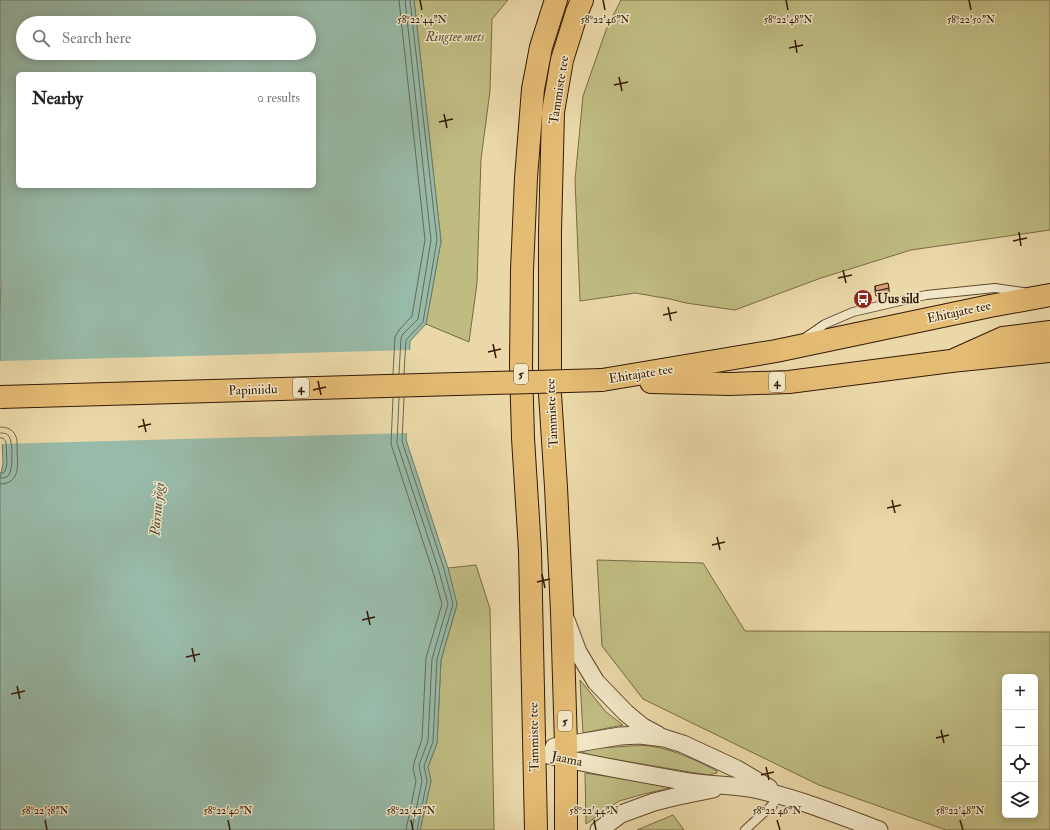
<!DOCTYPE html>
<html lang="en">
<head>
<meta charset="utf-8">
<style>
	:root { --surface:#fff; --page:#f6f6f6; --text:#222; --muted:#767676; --line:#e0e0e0 }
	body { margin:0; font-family:"IM FELL Double Pica",serif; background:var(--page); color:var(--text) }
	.controls { position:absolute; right:12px; bottom:12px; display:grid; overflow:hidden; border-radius:6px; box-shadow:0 2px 10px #0003 }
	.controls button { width:36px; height:36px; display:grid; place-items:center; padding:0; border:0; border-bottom:1px solid var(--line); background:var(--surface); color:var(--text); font:20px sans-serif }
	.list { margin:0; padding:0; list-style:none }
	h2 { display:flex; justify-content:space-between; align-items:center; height:52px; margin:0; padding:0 16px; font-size:17px }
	h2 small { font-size:13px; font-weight:400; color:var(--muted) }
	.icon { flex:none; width:22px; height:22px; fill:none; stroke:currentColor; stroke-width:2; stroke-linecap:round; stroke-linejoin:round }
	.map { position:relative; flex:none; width:1050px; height:830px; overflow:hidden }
	.search { position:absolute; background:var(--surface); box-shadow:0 2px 10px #0003; left:16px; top:16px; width:300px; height:44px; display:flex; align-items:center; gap:10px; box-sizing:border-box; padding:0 14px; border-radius:22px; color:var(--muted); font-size:15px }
	.panel { position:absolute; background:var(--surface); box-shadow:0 2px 10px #0003; left:16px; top:72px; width:300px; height:116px; border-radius:6px }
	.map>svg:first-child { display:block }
</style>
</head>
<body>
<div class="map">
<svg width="1050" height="830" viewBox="0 0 1050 830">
	<rect width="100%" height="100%" fill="#ead8a8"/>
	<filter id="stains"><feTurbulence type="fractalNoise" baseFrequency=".005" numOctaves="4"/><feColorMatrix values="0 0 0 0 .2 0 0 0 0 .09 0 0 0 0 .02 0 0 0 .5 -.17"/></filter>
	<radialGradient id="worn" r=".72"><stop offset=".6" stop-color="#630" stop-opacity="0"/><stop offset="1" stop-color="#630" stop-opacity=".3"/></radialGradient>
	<g fill="#bfbc82" stroke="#7a6a44" fill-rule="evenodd">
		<path d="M414,0h94l-16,19 -2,72 -9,68 -4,124 -8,59 -43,-18 15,-83z"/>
		<path d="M621,0h429v230l-139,20 -90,28 -86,32 -49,-7 -16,-4 -35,-6 -55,8 -5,-121 8,-84 23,-66z"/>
		<path d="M597,560l106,3 42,68 305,1v198h-104l-127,-45 -176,-86 -41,-53zM1005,677h30v138h-30z"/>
		<path d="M476,565l14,44 4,221h-74l11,-49 -3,-14 9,-24 4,-83 16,-55 -9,-37z"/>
		<path d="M580,680l26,32 17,13 -40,8z"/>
		<path d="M629,746c7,0 14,-1 21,0 25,4 46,14 67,25v2l-9,2 -120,-20 -5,-2 3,-4z"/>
		<path d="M585,773l90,14 -31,7 -25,7 -33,23z"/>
		<path d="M673,815l11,15h-47z"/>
	</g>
	<path fill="#98baa8" stroke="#707a68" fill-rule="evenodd" d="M0,0h414l27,241 -15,83 -16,17 -4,99 42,128 9,36 -16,56 -4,83 -9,24 3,14 -11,49h-420v-351l3,-16 -3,-75v-76l1,-31 -1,-2zM23,23h286v30h-286zM18,74h296v112h-296z"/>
	<path fill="#ead8a8" d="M411,350l-3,83 -408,11v-83z"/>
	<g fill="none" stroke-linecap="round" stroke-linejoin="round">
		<g stroke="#666a58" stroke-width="1">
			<path d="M393,374l2,-37 4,-7 13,-14 13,-76 -26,-240"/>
			<path d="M399,374l2,-36 2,-4 15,-15 13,-79 -26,-240"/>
			<path d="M404,374l2,-34 17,-18 14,-82 -27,-240"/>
			<path d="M393,398l-2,46 42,128 9,32 -16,54 -4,81 -8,24 -1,6 3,12 -10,49"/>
			<path d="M399,398l-2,45 42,128 9,33 -16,55 -4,82 -9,24 3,16 -10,49"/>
			<path d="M404,398l-2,43 42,128 9,35 -16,55 -4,83 -9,24 3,15 -10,49"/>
			<path d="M0,427c5,0 10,1 14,6 4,5 3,12 3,18 1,14 3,33 -17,33"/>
			<path d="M0,433c4,0 6,0 9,3 4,6 4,33 0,39 -3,3 -5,3 -9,3"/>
			<path d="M0,438h3l3,4 1,22 -2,7 -2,2h-3"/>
		</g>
		<g stroke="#62492f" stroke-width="10">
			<g id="lane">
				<path d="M806,337l19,-13 28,-12 73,-17 69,-7 28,4"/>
				<path d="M745,830l24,-22 12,-13"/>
			</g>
		</g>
		<g stroke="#62492f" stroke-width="19">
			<g id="street">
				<path d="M566,620l12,32 18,30 30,31 17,14 15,8"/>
				<path d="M554,747l66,-11 20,-1 24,3 19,6 54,25 32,19"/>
				<path d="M535,752c51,12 103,21 154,30 20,3 41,3 60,6 46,9 87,26 130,42"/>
				<path d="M599,830l22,-16 33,-12 20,-5 39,-8"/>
			</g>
		</g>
		<g stroke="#351907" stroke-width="24">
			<g id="primary">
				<path d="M956,359l47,-21 47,-6"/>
				<path d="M536,830l-6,-279 -7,-113 -2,-72 1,-96 4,-92 7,-89 8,-42 15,-47"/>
				<path d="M566,830v-85l-4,-133 -6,-125 -6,-93v-162l3,-120 9,-52 15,-48 5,-12"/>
			</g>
		</g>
		<g stroke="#351907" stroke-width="24">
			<g id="highway">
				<path d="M602,380l174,-29 214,-45 60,-11"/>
				<path d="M651,382l79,2 59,-2 162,-21 99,-10"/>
			</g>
		</g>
		<use href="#lane" stroke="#f1e6c6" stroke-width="8"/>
		<use href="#street" stroke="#f1e6c6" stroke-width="17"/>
		<use href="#primary" stroke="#e5bc74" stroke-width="22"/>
		<use href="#highway" stroke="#e5bc74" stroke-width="22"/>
		<g stroke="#351907" stroke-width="24" stroke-linecap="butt">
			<path id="highway-bridge" d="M0,397l602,-17"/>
		</g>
		<use href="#highway-bridge" stroke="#e5bc74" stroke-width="22"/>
	</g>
	<path fill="#b98a69" stroke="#351907" d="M875,286l14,2v5l-13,3 -1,-5z"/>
	<path fill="#d7a07a" stroke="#351907" d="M888,283l1,5 -13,3 -1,-5z"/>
	<path fill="none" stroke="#351907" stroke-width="1.5" d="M420,0l2,10M603,0l2,10M786,0l2,10M969,0l2,10M795,40l2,13M789,48l14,-3M619,77l3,14M614,85l14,-3M444,114l3,14M439,122l14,-3M1019,232l2,14M1013,241l14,-3M843,270l3,13M838,278l14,-3M668,307l3,14M663,315l14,-3M493,344l3,14M488,352l13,-3M318,381l3,14M313,390l13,-3M143,419l3,13M138,427l13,-3M892,500l3,13M887,508l14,-3M717,537l3,13M712,545l13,-3M542,574l3,14M537,582l13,-3M367,611l3,14M362,620l13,-3M192,648l3,14M186,657l14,-3M17,686l3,13M11,694l14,-3M941,730l3,13M936,738l13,-3M766,767l3,13M761,775l13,-3M45,820l2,10M228,820l2,10M411,820l2,10M594,820l2,10M777,820l3,10M960,820l3,10"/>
	<defs>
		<g id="bus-disc" transform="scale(1)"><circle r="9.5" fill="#8f2418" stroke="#f1e6c6"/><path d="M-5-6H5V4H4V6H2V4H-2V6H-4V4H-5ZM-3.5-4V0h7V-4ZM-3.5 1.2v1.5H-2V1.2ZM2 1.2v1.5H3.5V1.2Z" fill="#fff"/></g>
	</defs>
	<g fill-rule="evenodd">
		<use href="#bus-disc" x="863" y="299"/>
	</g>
	<g text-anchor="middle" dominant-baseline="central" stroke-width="3" stroke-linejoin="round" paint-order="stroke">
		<g fill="#f1e6c6" stroke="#6d5640" stroke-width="1">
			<rect x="514" y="364" width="14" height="20" rx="3"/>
			<rect x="769" y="372" width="16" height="20" rx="3"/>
			<rect x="293" y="378" width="16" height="20" rx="3"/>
			<rect x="558" y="711" width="14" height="20" rx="3"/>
		</g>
		<g font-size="12" font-weight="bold" fill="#351907">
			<text x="521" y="374">5</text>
			<text x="777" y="382">4</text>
			<text x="301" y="388">4</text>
			<text x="565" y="721">5</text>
		</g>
		<g font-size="13" font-style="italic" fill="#5e4a2c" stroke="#f1e6c6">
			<text x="455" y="37">Ringtee mets</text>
		</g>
		<g font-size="13" fill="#351907" stroke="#f1e6c6">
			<text transform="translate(559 90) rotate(-81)">Tammiste tee</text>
			<text transform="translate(959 312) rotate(-12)">Ehitajate tee</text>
			<text transform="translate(641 374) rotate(-9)">Ehitajate tee</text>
			<text transform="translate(253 390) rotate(-2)">Papiniidu</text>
			<text transform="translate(552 413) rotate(-93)">Tammiste tee</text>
			<text transform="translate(534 737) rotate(-91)">Tammiste tee</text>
			<text transform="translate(567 759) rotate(12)">Jaama</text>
		</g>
		<g font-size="13" font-weight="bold" fill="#351907" stroke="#f1e6c6" text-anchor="start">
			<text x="877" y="299">Uus sild</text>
		</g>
		<g font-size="14" font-style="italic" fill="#534937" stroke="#f1e6c6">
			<text transform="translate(157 509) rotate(-85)">Pärnu jõgi</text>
		</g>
	</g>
	<g font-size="10" text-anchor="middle" fill="#351907" stroke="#f1e6c6" stroke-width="3" stroke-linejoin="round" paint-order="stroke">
		<text x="422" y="23">58°22'44"N</text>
		<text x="605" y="23">58°22'46"N</text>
		<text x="788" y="23">58°22'48"N</text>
		<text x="971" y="23">58°22'50"N</text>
		<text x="45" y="814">58°22'38"N</text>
		<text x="228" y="814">58°22'40"N</text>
		<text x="411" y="814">58°22'42"N</text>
		<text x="594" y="814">58°22'44"N</text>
		<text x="777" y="814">58°22'46"N</text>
		<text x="960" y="814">58°22'48"N</text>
	</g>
	<rect width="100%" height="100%" filter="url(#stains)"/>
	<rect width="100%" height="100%" fill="url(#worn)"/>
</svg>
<div class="controls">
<button>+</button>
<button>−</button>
<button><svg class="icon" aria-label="locate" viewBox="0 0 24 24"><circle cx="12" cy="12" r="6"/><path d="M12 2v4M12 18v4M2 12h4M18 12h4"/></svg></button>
<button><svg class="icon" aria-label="layers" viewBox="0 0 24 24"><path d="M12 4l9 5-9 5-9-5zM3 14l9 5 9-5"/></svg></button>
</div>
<div class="search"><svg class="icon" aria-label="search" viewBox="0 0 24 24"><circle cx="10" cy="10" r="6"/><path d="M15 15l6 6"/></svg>Search here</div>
<section class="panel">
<h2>Nearby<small>0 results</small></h2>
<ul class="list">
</ul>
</section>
</div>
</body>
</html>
